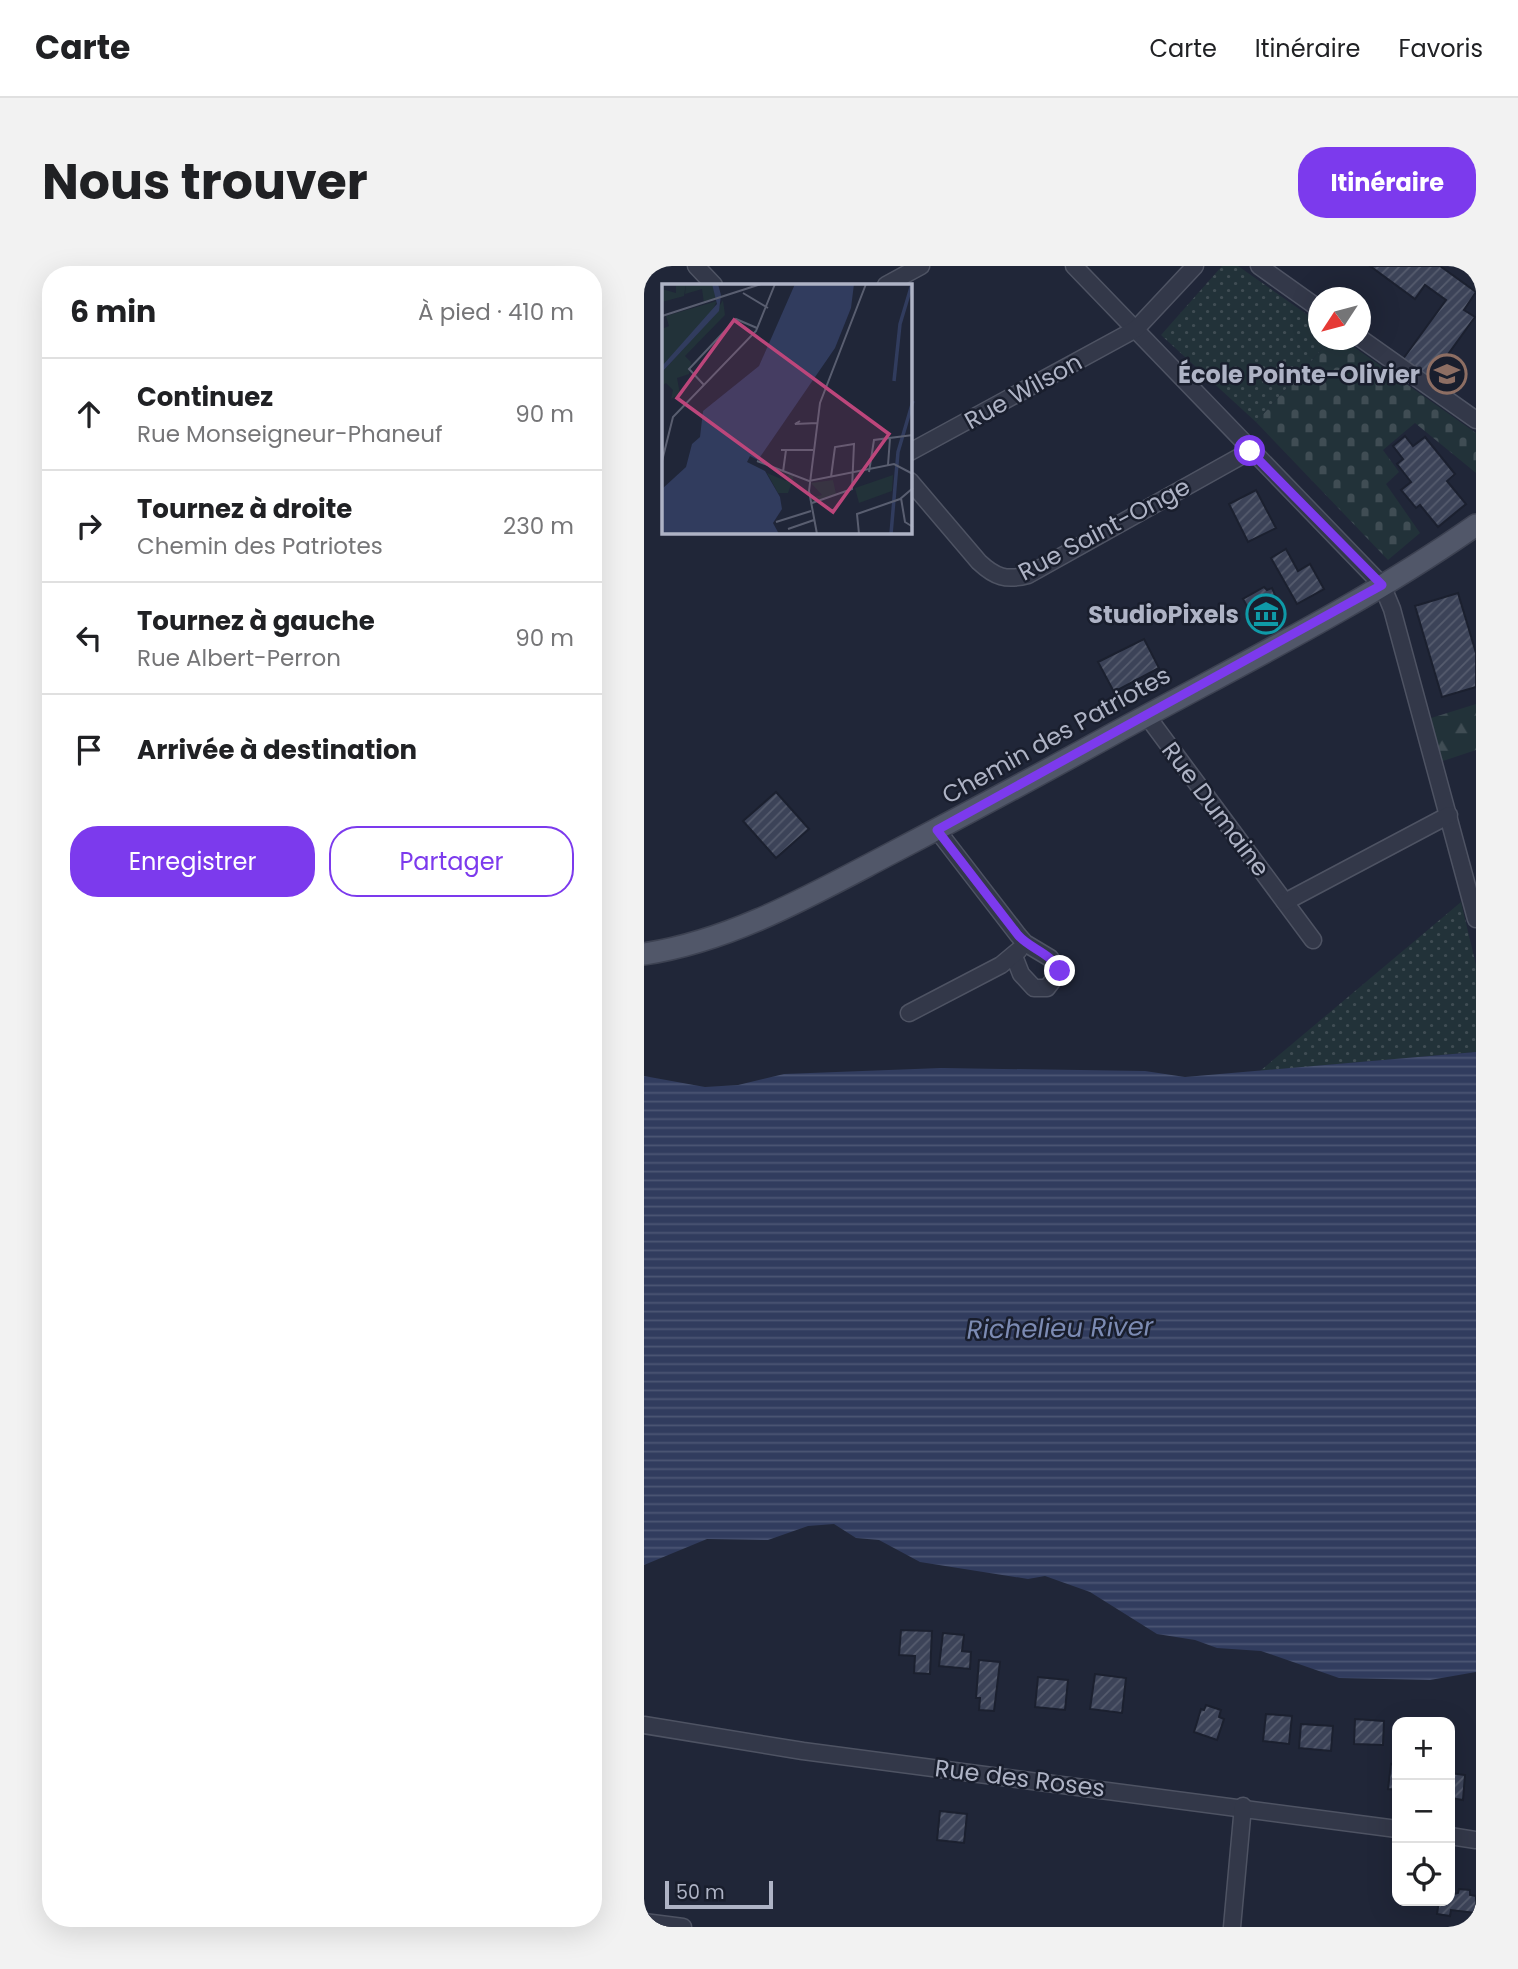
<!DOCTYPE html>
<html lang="fr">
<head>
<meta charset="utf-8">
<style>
	:root { --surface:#fff; --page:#f2f2f2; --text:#202124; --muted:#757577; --line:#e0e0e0; --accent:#7c3aed }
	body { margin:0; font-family:Poppins,sans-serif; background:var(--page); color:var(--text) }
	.controls { position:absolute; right:21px; bottom:21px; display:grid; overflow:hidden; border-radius:14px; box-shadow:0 7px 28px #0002 }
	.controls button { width:63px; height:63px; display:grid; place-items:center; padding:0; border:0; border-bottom:2px solid var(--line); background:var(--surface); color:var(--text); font:35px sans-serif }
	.compass { position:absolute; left:664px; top:21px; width:63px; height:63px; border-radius:50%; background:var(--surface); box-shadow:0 7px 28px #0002; rotate:234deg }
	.scale { position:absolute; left:21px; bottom:18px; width:108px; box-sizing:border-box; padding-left:7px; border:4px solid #aeb3c5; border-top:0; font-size:19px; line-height:24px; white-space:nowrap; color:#aeb3c5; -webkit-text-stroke:5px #191e2d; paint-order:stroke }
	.stop { position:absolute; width:21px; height:21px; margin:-16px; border:5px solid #7c3aed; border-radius:50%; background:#fff }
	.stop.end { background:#7c3aed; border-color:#fff; box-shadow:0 2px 7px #0008 }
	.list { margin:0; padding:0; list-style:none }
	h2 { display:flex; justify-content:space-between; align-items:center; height:91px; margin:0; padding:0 28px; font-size:30px }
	h2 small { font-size:23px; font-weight:400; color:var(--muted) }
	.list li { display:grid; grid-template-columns:46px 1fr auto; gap:21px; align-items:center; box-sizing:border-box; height:112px; padding:0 28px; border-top:2px solid var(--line) }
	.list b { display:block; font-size:26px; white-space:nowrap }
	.list p { margin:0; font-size:23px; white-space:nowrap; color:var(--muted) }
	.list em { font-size:23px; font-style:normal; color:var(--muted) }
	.actions { display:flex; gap:14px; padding:21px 28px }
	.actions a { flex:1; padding:16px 0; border:2px solid var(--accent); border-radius:28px; text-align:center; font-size:24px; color:var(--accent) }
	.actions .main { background:var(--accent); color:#fff }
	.icon { flex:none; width:38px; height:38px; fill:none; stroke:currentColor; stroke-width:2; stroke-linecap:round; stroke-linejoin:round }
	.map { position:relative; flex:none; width:832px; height:1661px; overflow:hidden; border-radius:28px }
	header { display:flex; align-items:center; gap:42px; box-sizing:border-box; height:98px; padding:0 35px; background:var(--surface); border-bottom:2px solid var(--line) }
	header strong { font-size:33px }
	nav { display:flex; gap:38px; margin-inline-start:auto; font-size:24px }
	.intro { display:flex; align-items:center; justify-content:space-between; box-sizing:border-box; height:168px; padding:0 42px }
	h1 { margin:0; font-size:49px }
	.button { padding:18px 32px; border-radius:28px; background:var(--accent); color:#fff; font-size:24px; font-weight:700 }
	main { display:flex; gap:42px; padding:0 42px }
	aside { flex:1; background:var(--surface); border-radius:28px; box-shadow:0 7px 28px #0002 }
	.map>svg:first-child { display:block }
</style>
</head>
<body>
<header>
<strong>Carte</strong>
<nav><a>Carte</a><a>Itinéraire</a><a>Favoris</a></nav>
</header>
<div class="intro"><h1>Nous trouver</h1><a class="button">Itinéraire</a></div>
<main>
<aside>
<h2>6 min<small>À pied · 410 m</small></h2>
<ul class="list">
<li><svg class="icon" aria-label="ahead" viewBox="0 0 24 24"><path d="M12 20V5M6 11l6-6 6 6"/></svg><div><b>Continuez</b><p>Rue Monseigneur-Phaneuf</p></div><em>90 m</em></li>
<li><svg class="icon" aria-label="right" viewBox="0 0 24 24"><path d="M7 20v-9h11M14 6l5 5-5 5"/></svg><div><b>Tournez à droite</b><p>Chemin des Patriotes</p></div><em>230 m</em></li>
<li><svg class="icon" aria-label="left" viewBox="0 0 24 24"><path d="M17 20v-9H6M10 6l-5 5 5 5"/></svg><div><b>Tournez à gauche</b><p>Rue Albert-Perron</p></div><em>90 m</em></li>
<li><svg class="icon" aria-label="arrive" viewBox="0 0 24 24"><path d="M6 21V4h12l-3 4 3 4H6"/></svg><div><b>Arrivée à destination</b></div></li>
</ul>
<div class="actions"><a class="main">Enregistrer</a><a>Partager</a></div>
</aside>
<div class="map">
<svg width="832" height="1661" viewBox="0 0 832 1661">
	<defs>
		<pattern id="forest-firs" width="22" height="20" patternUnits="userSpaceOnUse" patternTransform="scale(1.75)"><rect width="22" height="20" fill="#223239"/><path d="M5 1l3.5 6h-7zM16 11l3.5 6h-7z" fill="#404d54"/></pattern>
		<pattern id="cemetery-stones" width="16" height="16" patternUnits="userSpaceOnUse" patternTransform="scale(1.75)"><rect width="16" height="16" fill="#223239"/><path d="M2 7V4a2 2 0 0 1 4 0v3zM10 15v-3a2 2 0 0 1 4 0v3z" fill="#404d54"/></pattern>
		<pattern id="park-dots" width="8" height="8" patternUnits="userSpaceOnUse" patternTransform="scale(1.75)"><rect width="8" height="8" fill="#223239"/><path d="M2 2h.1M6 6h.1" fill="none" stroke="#404d54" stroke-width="1.8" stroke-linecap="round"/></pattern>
		<pattern id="water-rules" width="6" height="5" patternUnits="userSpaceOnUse" patternTransform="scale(1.75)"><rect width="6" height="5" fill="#313c5e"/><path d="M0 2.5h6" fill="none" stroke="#4c5674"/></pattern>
		<pattern id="building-hatch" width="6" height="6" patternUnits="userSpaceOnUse" patternTransform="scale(1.75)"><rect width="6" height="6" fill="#3c4358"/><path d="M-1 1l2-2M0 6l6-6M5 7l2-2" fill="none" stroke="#565c6e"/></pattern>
	</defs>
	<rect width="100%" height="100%" fill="#202638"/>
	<path fill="url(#forest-firs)" d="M832,438v46l-36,12 -12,-43z"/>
	<path fill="url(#cemetery-stones)" d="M686,74h14l132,93v40l-61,-50 -32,27 16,22 -13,12 34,49 -32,27 -132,-138z"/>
	<g fill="url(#park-dots)">
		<path d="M578,0h16l80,56v18h12l-74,82 -95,-87z"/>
		<path d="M817,636l15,63v87l-216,19z"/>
	</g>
	<path fill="url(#water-rules)" d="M832,786v620l-46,8 -91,-2 -78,-27 -44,-3 -22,-8 -38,-6 -67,-42 -45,-16 -17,3 -108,-17 -41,-22 -23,-2 -22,-14 -26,2 -40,14 -61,-1 -63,26v-489l61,11 33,-2 46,-11 157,-6 204,3 40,6z"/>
	<g fill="url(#building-hatch)" stroke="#1b202f" stroke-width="2">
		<path d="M726,0h70l36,26 -12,18 11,7 -45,62 -27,-20 43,-59 -21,-15 -10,14z"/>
		<path d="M761,170l8,10 12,-9 30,37 -8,7 19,23 -28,23 -18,-22 -4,3 -15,-18 10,-8 -14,-18 6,-5 -10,-13z"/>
		<path d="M612,224l20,38 -28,14 -19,-38z"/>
		<path d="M642,283l12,22 12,-7 14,25 -27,15 -26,-46z"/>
		<path d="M620,321l3,3 5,-2 8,18 -4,2 7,11 -21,14 -19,-34z"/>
		<path d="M814,327l18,60v34l-34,10 -27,-91z"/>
		<path d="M500,373l15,29 -45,24 -16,-30z"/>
		<path d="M132,526l33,37 -33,29 -33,-37z"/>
		<path d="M257,1364l31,1 -2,43 -16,-1 1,-17 -16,-1z"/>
		<path d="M299,1367l21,2 -2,16 9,1 -1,17 -31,-3z"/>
		<path d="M335,1394l21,2 -6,49 -15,-1 1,-12h-4z"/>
		<path d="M451,1408l31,4 -4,35 -32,-4z"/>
		<path d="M394,1411l30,3 -3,30 -30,-3z"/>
		<path d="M562,1439l15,5 -2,7 5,2 -7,21 -23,-8 7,-23 3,1z"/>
		<path d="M622,1448l26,2 -3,28 -26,-3z"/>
		<path d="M711,1453l29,2 -1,24 -29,-1z"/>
		<path d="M657,1458l32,2 -2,25 -32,-3z"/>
		<path d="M753,1494v30l-9,-1 3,-25 6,1z"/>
		<path d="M806,1507l15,2 -2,25 -13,-2z"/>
		<path d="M296,1545l27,3 -3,29 -27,-3z"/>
		<path d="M815,1623l11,1v5l6,1v17l-25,-3 -1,6 -13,-2 2,-13h11v-6l8,-2z"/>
	</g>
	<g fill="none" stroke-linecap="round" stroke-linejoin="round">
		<g stroke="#4e5363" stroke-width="19">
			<g id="minor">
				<path d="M52,0l18,19"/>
				<path d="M430,0l308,319 10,24 84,310"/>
				<path d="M615,0l59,42"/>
				<path d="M242,19l35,-19"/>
				<path d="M716,72l116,82"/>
				<path d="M266,186l226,-123 59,-63"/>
				<path d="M266,215l69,81c16,15 27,19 49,13l222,-124"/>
				<path d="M503,450l166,224"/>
				<path d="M293,564l81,105 7,8 25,15 10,13 -13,17h-13l-13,-14 -7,-18"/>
				<path d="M641,636l164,-87"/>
				<path d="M265,747l92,-48 18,-15"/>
				<path d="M0,1459l159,26 594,78"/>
				<path d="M806,1570l26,4"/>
				<path d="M0,1656l39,5"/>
				<path d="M588,1661l11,-121"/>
			</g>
		</g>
		<g stroke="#3d4252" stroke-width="24">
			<path id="major" d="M0,688c86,-13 164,-57 240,-97 77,-40 153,-81 229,-123 122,-67 249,-129 363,-209"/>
		</g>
		<use href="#minor" stroke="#333849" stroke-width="16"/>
		<use href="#major" stroke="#515769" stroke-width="21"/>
	</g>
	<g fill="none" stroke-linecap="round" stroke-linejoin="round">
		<path stroke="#7c3aed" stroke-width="9" d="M416,705c-9,-18 -30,-22 -42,-36l-81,-105 445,-245 -132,-134"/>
	</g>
	<defs>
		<g id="school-ring" transform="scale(2.0125)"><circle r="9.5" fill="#191e2d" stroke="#8d6e63" stroke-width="1.5"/><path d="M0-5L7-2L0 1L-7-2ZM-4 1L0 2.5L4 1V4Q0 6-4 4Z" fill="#8d6e63"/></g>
		<g id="museum-ring" transform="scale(2.0125)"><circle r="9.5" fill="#191e2d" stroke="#0f9aa8" stroke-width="1.5"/><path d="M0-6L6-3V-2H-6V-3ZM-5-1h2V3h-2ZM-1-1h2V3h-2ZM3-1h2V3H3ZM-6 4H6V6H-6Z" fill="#0f9aa8"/></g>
	</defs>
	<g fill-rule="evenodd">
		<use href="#school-ring" x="803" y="108"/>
		<use href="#museum-ring" x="622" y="348"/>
	</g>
	<g text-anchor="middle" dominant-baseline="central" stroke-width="5" stroke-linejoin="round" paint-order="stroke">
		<g font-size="24" font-weight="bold" fill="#aeb3c5" stroke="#191e2d" text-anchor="end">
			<text x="776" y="108">École Pointe-Olivier</text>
			<text x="595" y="348">StudioPixels</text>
		</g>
		<g font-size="24" fill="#aeb3c5" stroke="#191e2d">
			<text transform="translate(379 125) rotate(-29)">Rue Wilson</text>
			<text transform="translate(460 263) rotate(-28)">Rue Saint-Onge</text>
			<text transform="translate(412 469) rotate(-29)">Chemin des Patriotes</text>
			<text transform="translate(572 543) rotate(53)">Rue Dumaine</text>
			<text transform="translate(376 1512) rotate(7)">Rue des Roses</text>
		</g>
		<g font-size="26" font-style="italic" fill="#7c8bb3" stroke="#191e2d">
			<text transform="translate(416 1062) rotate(-1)">Richelieu River</text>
		</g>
	</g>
	<g transform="translate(18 18)">
		<rect width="250" height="250" fill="#202638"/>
		<path d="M14,0h10l-2,12 -22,6v-13l14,4zM61,16l2,15 -40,41 6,6 -2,12 -12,4 3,16 -9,5 2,-9 -7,-7 -4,3v-14l51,-55zM55,17l-6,12 -49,53v-37l7,-3 -3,-10zM105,189l19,8 3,-7 5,2 -6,17h-10z" fill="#223239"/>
		<path d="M24,0h26l5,15 -13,4 -2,-14 -17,5z" fill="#223239"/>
		<path d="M171,196l3,14 -24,8 -1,-4 11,-3 -11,-12z" fill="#223239"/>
		<path d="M231,191l-1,16 -33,12 -4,-15z" fill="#223239"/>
		<path d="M50,0h6l3,11 -2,16 -57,61v-6l55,-62zM133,0h59l-3,24 -16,40 -77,112 -8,-4 -3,6 18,9 15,26 2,12 -9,14 6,11h-117v-45l24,-22 6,-23 8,-7 3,-26 56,-45z" fill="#313c5e"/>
		<path fill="none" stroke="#313c5e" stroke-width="3.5" d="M232,97l6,-57 12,-40M229,250l7,-82 15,-51"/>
		<path fill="none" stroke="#595e70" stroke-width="2" d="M81,9l25,15M0,32l99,-32M42,101l-15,-16 47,-50 21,9M138,137l-5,3 22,-1M119,166h32M0,177l11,-44 83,-86 19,-47M95,177l52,20 85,-17 19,10M226,181l2,-27M121,188l3,-22M207,188l5,-32 39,-5M239,214l4,24 8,5M150,219l40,-14 2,-45 -19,3 -4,30M114,238l35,-11M126,245l26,-9M155,250l-8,-43 11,-88 46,-119M197,250l-2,-20 43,-15 13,-11"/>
		<path fill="#bc467b" fill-opacity="0.15" stroke="#bc467b" stroke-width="3.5" d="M72,36l155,114 -56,78 -156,-114z"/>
		<rect width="250" height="250" fill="none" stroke="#aeb3c5" stroke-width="3.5"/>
	</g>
</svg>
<div class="controls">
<button>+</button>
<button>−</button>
<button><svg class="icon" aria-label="locate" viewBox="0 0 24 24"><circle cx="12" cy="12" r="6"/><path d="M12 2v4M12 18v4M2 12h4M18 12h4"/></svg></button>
</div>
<svg class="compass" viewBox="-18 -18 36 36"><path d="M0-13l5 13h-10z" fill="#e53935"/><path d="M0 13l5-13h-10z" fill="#757577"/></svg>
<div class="scale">50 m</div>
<div class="stop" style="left:606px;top:185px"></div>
<div class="stop end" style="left:416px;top:705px"></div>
</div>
</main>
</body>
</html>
